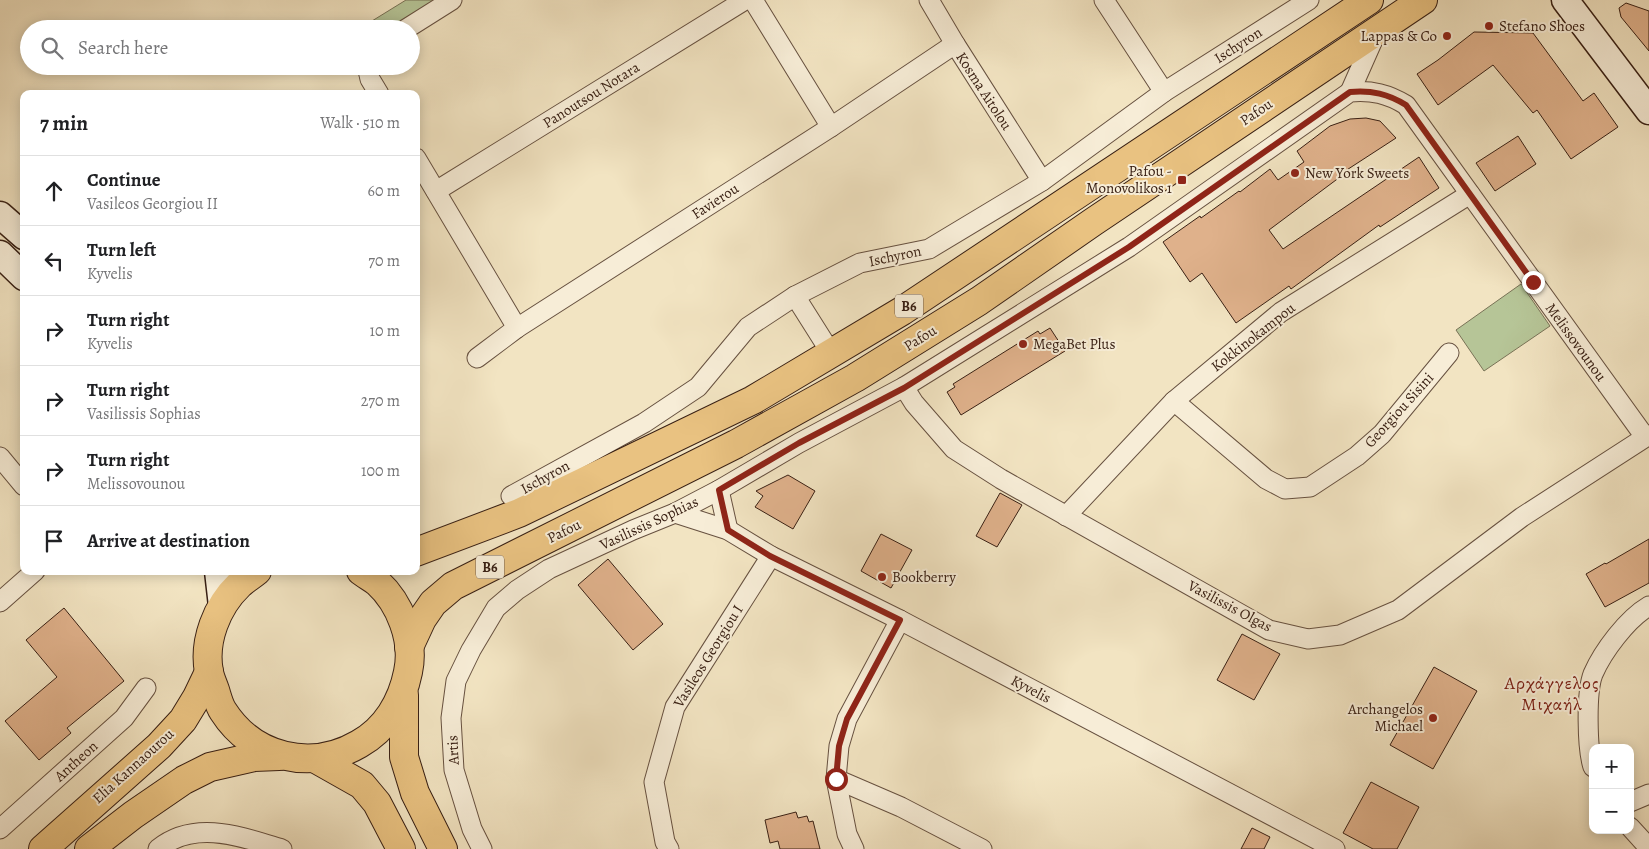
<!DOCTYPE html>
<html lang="en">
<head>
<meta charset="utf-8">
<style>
	:root { --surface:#fff; --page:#f2f2f2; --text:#202124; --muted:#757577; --line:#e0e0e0 }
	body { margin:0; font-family:Alegreya,serif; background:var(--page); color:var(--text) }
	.controls { position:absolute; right:15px; bottom:15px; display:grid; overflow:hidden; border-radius:10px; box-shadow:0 2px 12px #0003 }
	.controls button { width:45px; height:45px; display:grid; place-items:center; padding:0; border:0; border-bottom:1px solid var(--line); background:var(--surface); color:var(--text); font:25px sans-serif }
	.stop { position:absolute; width:15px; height:15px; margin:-11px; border:4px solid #8f2418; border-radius:50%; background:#fff }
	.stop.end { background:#8f2418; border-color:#fff; box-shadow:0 1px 5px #0008 }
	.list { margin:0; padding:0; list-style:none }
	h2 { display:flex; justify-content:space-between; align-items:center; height:65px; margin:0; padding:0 20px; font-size:21px }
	h2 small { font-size:16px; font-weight:400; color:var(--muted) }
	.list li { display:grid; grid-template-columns:32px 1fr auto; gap:15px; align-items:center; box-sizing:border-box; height:70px; padding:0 20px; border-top:1px solid var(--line) }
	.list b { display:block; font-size:19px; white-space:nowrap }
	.list p { margin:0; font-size:16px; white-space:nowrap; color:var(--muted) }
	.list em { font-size:16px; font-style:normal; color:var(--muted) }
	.icon { flex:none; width:28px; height:28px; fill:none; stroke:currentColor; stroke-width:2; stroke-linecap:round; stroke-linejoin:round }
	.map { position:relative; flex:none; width:1649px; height:849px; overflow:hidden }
	.search { position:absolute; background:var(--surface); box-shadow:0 2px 12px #0003; left:20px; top:20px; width:400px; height:55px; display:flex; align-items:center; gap:12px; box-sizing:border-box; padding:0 18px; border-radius:28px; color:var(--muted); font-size:19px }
	.panel { position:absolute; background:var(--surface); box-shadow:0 2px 12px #0003; left:20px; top:90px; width:400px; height:485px; border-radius:10px }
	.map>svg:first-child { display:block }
</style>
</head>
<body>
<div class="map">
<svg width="1649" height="849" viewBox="0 0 1649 849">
	<rect width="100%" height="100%" fill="#f2e4c2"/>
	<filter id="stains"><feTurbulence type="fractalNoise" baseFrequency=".004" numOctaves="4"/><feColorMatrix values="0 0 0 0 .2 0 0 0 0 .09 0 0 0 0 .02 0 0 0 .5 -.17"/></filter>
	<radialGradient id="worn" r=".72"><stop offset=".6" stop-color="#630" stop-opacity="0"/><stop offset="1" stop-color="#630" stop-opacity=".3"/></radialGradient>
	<g fill="#b6c597" stroke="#787256">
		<path d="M406,0h38l-46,29h-39z"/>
		<path d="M1521,284l29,42 -66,45 -28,-41z"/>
	</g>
	<g fill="#dfb18b" stroke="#392014">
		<path d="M1626,3l23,8v40l-28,-34 -2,-9z"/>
		<path d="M1474,32l59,1 50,68 11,-8 24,34 -47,32 -34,-49 -4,3 -40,-48 -55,40 -21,-31 21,-14z"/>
		<path d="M1366,118l14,3 16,17 -57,37 1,2 -71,53 14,19 136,-92 20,31 -59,39 -1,-2 -88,64 -2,-3 -53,37 -34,-50 -12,9 -27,-40 37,-26 1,2 38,-27 1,1 30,-23 8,11 26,-18 -7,-11 33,-25 20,-7z"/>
		<path d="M1518,136l18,28 -41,27 -19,-28z"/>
		<path d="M1050,328l15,23 -104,64 -14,-23 8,-5 -2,-3 85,-53 2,3z"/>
		<path d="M788,475l27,16 -22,38 -38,-22 8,-11 -7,-5z"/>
		<path d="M1000,493l22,12 -25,42 -21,-11z"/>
		<path d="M881,534l31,16 -21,38 -30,-17z"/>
		<path d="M1649,539v44l-44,24 -19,-33 19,-11 1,1z"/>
		<path d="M608,559l55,65 -30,26 -55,-65z"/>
		<path d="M64,608l60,73 -57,47 4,5 -32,27 -34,-39 52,-44 -31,-37z"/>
		<path d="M1242,634l38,20 -26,46 -37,-20z"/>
		<path d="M1434,667l43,24 -44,78 -43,-24z"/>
		<path d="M1371,782l48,25 -22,42h-24l-30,-16z"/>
		<path d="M796,812l2,6 9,-2 2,6 4,-1 7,28h-40l-2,-8 -8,2 -5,-23z"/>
		<path d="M1252,828l18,9 -6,12h-23z"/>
	</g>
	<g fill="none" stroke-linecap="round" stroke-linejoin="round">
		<g stroke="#675140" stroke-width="21">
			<g id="minor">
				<path d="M753,0l78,127"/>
				<path d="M929,0l26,44 87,137"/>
				<path d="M1104,0l60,92"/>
				<path d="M406,29l46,-29"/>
				<path d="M367,66l3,13 9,15"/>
				<path d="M1350,92l27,-61"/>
				<path d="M416,158l101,170"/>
				<path d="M436,191l309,-191"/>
				<path d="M795,296l36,57"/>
				<path d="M477,358l40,-30 314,-201 124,-83"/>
				<path d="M904,387l10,16 40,46 47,30 268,151 39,9 32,-4 58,-25 124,-93 127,-82"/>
				<path d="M1174,401l92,78 19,10 25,-2 47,-31 25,-22 67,-81"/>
				<path d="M0,457l24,29"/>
				<path d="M719,490l9,40"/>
				<path d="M511,496l133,-73 54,-36 50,-60 47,-31 65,-33 69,-14 113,-68 122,-89 145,-92"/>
				<path d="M675,513l53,17 43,26 129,64 435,229"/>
				<path d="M1066,516l108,-115 107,-89 189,-118"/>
				<path d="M0,602l35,-31"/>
				<path d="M1593,767c-6,-18 -7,-75 0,-93 10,-23 34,-55 56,-68"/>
				<path d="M836,779l65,28 81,42"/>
				<path d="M1630,802l19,-8"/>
				<path d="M1630,827l19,21"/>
				<path d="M0,829l124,-111 22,-30"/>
				<path d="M158,849c37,-30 84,-12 124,0"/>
				<path d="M482,849l-10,-20 -18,-59 -3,-52 5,-37 15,-31 25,-42 21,-18 32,-21 84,-39 42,-17 44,-23 80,-47 105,-56 225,-140 221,-155c22,-2 38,2 56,13l239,332"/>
				<path d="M669,849l-4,-7 -11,-60 21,-75 96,-151"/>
				<path d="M854,849l-7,-15 -11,-55 3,-33 8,-27 53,-99"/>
			</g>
		</g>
		<g stroke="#392014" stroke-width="29">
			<g id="secondary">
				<path d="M1565,0l84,111"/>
				<path d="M0,215l24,21"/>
				<path d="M0,254l24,23"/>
				<path d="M218,571l4,35"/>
			</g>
		</g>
		<g stroke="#392014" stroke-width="30">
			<g id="primary">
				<path d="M416,552l103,-39 234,-113 149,-89 467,-311"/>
				<path d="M257,571c-6,5 -13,9 -18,14 -22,21 -36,56 -30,87 1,6 4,12 6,18 2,6 4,15 8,21 30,47 88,61 136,33 27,-15 43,-42 49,-72 7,-32 -8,-69 -31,-90 -5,-4 -11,-7 -16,-11"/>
				<path d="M409,647l13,-28 11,-16 20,-17 283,-142 119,-66 124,-77 114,-79 330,-222"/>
				<path d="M404,695v62l11,36 28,56"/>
				<path d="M316,759l46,26 15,18 24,46"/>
				<path d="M43,849l116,-103 24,-26 14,-23 12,-25"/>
				<path d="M89,849l44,-34 51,-35 26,-13 44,-10 25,-1"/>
			</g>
		</g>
		<use href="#minor" stroke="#f7edd7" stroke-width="19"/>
		<use href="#secondary" stroke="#f7edd7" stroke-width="26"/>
		<use href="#primary" stroke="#e9c281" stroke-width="28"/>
	</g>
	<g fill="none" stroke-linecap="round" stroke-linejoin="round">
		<path stroke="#8f2418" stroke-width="6" d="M836,779l3,-33 8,-27 53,-99 -130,-64 -42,-26 -9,-40 80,-47 105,-55 225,-141 221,-155c22,-2 38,2 56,13l127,177"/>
	</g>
	<g fill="#8f2418" stroke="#f7edd7" stroke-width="2">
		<circle cx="1489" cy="26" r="5"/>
		<circle cx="1447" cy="36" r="5"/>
		<circle cx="1295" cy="173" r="5"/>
		<rect x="1177" y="175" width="10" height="10" rx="2.5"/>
		<circle cx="1023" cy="344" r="5"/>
		<circle cx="882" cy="577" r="5"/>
		<circle cx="1433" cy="718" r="5"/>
	</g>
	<g text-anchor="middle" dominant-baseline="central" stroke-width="4" stroke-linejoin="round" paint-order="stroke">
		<g fill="#f7edd7" stroke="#725e4e" stroke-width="1">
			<rect x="895" y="294.5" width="28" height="23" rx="4"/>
			<rect x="476" y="555.5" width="28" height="23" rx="4"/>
		</g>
		<g font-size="14" font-weight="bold" fill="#392014">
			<text x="909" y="306">B6</text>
			<text x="490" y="567">B6</text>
		</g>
		<g font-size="15" fill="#392014" stroke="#f7edd7" text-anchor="start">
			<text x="1499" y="26">Stefano Shoes</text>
			<text x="1437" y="36" text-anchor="end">Lappas &amp; Co</text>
			<text x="1172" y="171" text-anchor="end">Pafou -<tspan x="1172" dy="17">Monovolikos 1</tspan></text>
			<text x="1305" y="173">New York Sweets</text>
			<text x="1033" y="344">MegaBet Plus</text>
			<text x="892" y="577">Bookberry</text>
			<text x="1423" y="709" text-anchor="end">Archangelos<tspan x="1423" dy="17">Michael</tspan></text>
		</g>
		<g font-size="15" fill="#392014" stroke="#f7edd7">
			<text transform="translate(1238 45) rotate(-33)">Ischyron</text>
			<text transform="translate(984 91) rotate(57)">Kosma Aitolou</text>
			<text transform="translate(591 95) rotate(-32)">Panoutsou Notara</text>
			<text transform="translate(1256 112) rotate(-34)">Pafou</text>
			<text transform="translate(715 201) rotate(-33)">Favierou</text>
			<text transform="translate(895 256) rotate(-12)">Ischyron</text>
			<text transform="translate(1253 337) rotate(-38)">Kokkinokampou</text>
			<text transform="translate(920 338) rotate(-32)">Pafou</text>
			<text transform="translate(1576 342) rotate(54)">Melissovounou</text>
			<text transform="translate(1399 410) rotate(-48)">Georgiou Sisini</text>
			<text transform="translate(545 477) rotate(-29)">Ischyron</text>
			<text transform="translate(649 523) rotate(-25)">Vasilissis Sophias</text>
			<text transform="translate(564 531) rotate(-26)">Pafou</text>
			<text transform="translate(1230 606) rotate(28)">Vasilissis Olgas</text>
			<text transform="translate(708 656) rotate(-58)">Vasileos Georgiou I</text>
			<text transform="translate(1031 689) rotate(28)">Kyvelis</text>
			<text transform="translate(453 750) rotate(-93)">Artis</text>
			<text transform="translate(76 761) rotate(-42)">Antheon</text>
			<text transform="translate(133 766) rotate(-42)">Elia Kannaourou</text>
		</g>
		<g font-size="18" letter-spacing="1" fill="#7a1f14" stroke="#f7edd7">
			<text x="1552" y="683">Αρχάγγελος<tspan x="1552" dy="21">Μιχαήλ</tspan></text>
		</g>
	</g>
	<rect width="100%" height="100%" filter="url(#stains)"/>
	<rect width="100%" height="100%" fill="url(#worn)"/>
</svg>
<div class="controls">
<button>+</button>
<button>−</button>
</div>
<div class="stop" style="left:836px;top:779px"></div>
<div class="stop end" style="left:1533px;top:282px"></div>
<div class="search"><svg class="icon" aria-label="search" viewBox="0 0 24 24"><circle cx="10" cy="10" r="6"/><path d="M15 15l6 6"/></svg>Search here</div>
<section class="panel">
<h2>7 min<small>Walk · 510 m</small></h2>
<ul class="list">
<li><svg class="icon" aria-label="ahead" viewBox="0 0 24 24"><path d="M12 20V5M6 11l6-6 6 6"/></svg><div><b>Continue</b><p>Vasileos Georgiou II</p></div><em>60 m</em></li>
<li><svg class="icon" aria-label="left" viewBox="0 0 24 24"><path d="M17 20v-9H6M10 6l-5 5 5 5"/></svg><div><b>Turn left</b><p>Kyvelis</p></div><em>70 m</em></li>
<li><svg class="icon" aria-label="right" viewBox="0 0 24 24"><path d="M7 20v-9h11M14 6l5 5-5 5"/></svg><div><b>Turn right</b><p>Kyvelis</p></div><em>10 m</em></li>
<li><svg class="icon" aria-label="right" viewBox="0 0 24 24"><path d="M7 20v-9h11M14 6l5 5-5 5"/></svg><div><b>Turn right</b><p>Vasilissis Sophias</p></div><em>270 m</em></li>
<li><svg class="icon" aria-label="right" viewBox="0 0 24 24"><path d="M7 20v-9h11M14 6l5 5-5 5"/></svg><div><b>Turn right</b><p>Melissovounou</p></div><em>100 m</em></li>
<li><svg class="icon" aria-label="arrive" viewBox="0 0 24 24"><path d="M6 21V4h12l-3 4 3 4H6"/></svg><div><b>Arrive at destination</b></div></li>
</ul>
</section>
</div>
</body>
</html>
